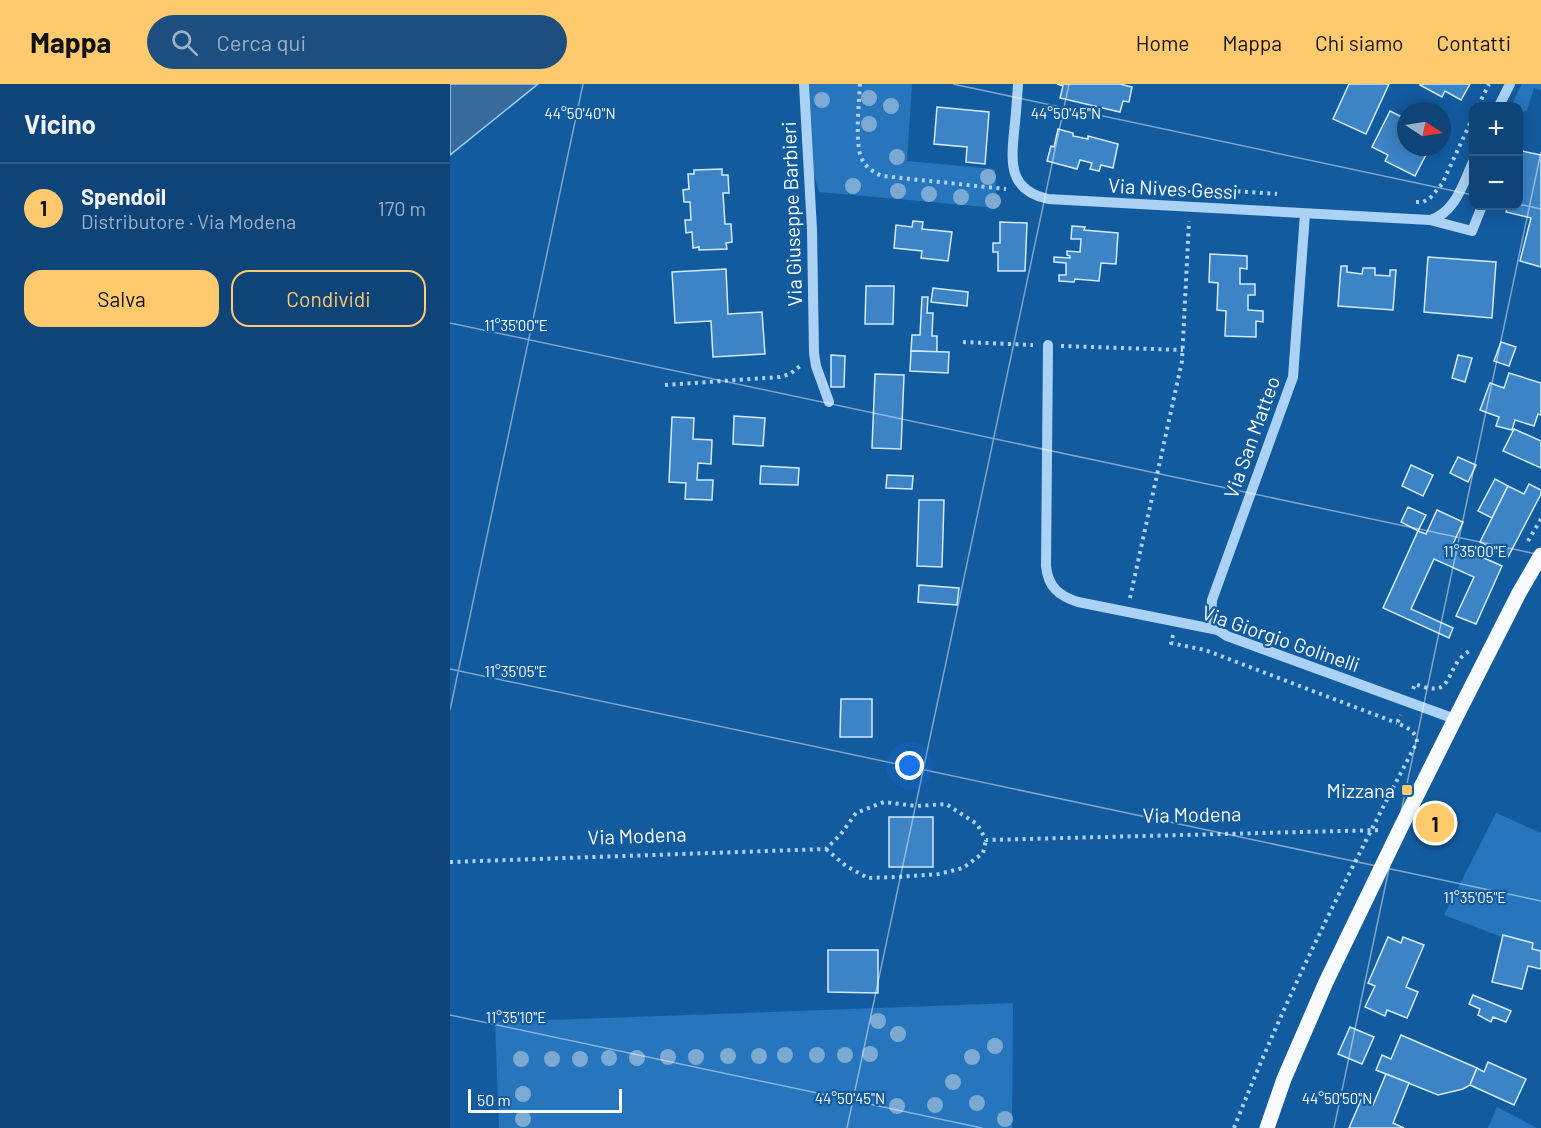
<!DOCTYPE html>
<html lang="it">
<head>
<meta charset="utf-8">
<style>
	:root { --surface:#0e4477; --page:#1c4e7f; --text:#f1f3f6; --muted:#9bb0c6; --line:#2e5c89; --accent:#ffca6e }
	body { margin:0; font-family:Barlow,sans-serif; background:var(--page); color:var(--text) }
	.controls { position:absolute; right:18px; top:18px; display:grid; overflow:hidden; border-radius:12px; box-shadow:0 3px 15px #0003 }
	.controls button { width:54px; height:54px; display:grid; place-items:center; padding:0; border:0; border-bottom:2px solid var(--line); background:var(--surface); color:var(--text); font:30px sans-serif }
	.compass { position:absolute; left:947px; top:18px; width:54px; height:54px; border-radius:50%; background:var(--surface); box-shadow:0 3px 15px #0003; rotate:102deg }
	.scale { position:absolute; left:18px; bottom:15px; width:154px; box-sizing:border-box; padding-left:6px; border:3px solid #fff; border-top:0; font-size:16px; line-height:21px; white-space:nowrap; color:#fff; -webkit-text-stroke:4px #135b9f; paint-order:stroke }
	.you { position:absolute; left:460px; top:682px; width:21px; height:21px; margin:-15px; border:4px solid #fff; border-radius:50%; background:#1a73e8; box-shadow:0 0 0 9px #1a73e833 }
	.badge { display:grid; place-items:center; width:39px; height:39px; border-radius:50%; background:var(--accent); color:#111; font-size:20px; font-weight:700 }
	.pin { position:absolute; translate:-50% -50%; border:3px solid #fff; box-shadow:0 2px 6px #0006 }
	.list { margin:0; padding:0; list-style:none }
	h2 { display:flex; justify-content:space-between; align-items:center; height:78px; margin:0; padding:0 24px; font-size:26px }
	h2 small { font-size:20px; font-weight:400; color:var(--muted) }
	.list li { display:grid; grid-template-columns:39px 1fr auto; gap:18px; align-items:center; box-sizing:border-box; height:90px; padding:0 24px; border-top:2px solid var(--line) }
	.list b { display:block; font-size:22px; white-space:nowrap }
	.list p { margin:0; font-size:20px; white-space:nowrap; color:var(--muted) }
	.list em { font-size:20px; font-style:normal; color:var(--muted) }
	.actions { display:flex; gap:12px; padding:18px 24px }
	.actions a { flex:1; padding:14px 0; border:2px solid var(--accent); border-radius:18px; text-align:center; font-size:21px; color:var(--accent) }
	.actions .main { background:var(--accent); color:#111 }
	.icon { flex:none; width:33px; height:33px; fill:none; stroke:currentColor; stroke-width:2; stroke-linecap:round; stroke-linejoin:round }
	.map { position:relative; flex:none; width:1091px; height:1044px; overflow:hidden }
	header { display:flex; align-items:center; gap:36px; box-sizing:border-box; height:84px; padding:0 30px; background:var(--accent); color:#111 }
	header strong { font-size:28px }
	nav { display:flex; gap:33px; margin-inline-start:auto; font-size:21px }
	.search { width:420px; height:54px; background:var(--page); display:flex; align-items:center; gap:15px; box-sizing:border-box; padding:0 21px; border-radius:33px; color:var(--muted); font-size:22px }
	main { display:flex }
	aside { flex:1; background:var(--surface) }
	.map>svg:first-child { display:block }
</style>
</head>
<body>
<header>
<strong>Mappa</strong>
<div class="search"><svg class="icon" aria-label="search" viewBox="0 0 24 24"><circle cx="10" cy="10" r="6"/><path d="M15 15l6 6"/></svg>Cerca qui</div>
<nav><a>Home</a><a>Mappa</a><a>Chi siamo</a><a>Contatti</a></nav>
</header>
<main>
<aside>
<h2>Vicino<small></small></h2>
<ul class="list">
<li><span class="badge">1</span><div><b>Spendoil</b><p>Distributore · Via Modena</p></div><em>170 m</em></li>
</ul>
<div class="actions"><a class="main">Salva</a><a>Condividi</a></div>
</aside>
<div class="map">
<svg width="1091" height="1044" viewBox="0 0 1091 1044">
	<rect width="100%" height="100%" fill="#135b9f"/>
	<g fill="#2675bd">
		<path d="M359,0h103l-5,77 88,8 2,39 -178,-16 -6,-20z"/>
		<path d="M1072,0h19v6l-7,-2 -7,22 -8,4 -1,-8h-7z"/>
		<path d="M1046,729l45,20v119l-97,-37z"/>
		<path d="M563,919l-1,125h-513l-4,-106z"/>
		<path d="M1047,1023l40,21h-49z"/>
	</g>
	<path fill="#386b9c" stroke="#9dcef7" stroke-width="1.5" d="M0,0h88l-88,71z"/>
	<g fill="#3c84c6" stroke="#d3eafe" stroke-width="1.5">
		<path d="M607,0h63l12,3 -3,15 -6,-1 -3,11 -60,-14 3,-12z"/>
		<path d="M899,0h40l-23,50 -33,-15z"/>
		<path d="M971,0h49l-9,16 -16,-9 -3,6 -22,-12z"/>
		<path d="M487,23l52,5 -4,52 -19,-2 1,-15 -33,-3z"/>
		<path d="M940,27l16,8v28h24l-15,29 -30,-15 3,-6 -16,-8z"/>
		<path d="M608,45l15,4v3l15,3v-3l30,8 -5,24 -12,-3 -2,6 -9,-2 2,-6 -12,-3 -3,9 -30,-8 4,-15 3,1z"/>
		<path d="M1072,67l19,4v112l-21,-6 11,-43 -25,-6 2,-6h10v-41z"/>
		<path d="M272,85v6h6l1,18h-6l2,31h6l1,18 -6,1 1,6 -28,1v-3l-6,1 -1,-16 -6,1 -1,-13h6l-1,-18h-6l-1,-12 6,-1 -1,-15h6v-4z"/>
		<path d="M463,137l10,1 -1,7 30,3 -4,29 -27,-3 1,-7 -28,-3 2,-23 16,2z"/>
		<path d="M550,138l27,1 -2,48h-27v-19h-5v-9h7z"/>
		<path d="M622,142l13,1 -1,3 34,3 -2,31 -15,-1 -2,18 -24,-2 -1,3 -15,-1v-6h7v-12l-12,-1v-5l16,1v-2l-3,-1v-4l13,1 1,-13h-10z"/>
		<path d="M760,170l37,2v13l-7,-1v16h15v11h-7v15l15,1v11l-7,-1v16l-31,-1 1,-25 -9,-1 1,-27 -9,-1z"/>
		<path d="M978,173l68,5 -4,56 -68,-6z"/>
		<path d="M891,182h6v6l15,2 1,-6h12v7l15,1v-6h6l-3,40 -55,-4z"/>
		<path d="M276,185l2,45 34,-2 3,42 -52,3 -2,-36 -36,2 -3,-51z"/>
		<path d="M416,202h28l-1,38h-28z"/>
		<path d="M483,204l35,4 -1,14 -36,-4z"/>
		<path d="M472,213h6l-1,16h6l-1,23h5v16l-26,-1 1,-16h8z"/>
		<path d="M1051,258l15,5 -7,19 -15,-5z"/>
		<path d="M461,267l38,1 -1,21 -38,-2z"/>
		<path d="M381,271l14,1 -1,31h-13z"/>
		<path d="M1008,271l14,3 -7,24 -13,-4z"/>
		<path d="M1059,289l32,10v32l-3,-1 -4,12 -19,-6 -3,10 -16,-4 3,-9 -19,-7 10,-27 14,5z"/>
		<path d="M425,290l29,1 -3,74 -29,-1z"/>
		<path d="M284,332l31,2 -2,28 -30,-2z"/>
		<path d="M222,333l22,1 -1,21 19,1 -1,24 -13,-1 -1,17h16l-1,20 -27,-1 1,-16 -17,-1z"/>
		<path d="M1064,345l27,12v27l-38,-17z"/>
		<path d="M1008,373l18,8 -8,17 -18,-9z"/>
		<path d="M961,381l22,10 -10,21 -21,-10z"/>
		<path d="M311,382l38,2 -1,17 -38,-1z"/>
		<path d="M437,391l26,1 -1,13 -26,-1z"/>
		<path d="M1045,395l13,7 -16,32 -14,-7z"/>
		<path d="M1079,400l12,6v4l-33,63 -28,-15 28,-56 16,8z"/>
		<path d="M469,416h25l-2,67 -25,-1z"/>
		<path d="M958,423l18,8 -8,16 -17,-9z"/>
		<path d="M987,426l26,12 -10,22 49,22 -26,58 -20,-8 18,-39 -40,-18 -23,50 42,19 -4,10 -66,-30 35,-77 8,3z"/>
		<path d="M469,501l40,3 -2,17 -39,-3z"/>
		<path d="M391,615h31v38h-32z"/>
		<path d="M984,723l20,11 -11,20 -20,-11z"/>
		<rect x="439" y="733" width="44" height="50"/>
		<path d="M1053,851l30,8 -1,6 9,2v18l-13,-3 -6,23 -30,-7z"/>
		<path d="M938,853l13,6 2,-6 21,8 -18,42 12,5 -11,26 -20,-8 -2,6 -20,-9 10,-21 -7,-3z"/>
		<path d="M378,866h50v43l-50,-1z"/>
		<path d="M1023,911l38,16 -5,11 -13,-5 -2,5 -13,-7 2,-6 -11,-5z"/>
		<path d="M900,943l24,10 -12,27 -24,-10z"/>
		<path d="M951,951l76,33 -7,17 -7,4 -25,6 -62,-25 6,-15 9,4z"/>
		<path d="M1038,978l38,17 -12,26 -44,-20 7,-17 7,4z"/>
		<path d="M936,990l23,9 -16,40 11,5h-55l12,-28 12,5z"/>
	</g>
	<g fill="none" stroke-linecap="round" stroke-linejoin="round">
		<g stroke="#abd2f4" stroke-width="4" stroke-dasharray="3 4.5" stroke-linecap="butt">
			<path d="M410,0c-1,17 -5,59 1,73 4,10 12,15 21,19l124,13"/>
			<path d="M1028,22l11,-22"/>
			<path d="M740,109v-5l87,6"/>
			<path d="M966,118h7l7,-4 12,-14 31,-67"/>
			<path d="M513,258l70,3"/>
			<path d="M611,262l122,4"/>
			<path d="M215,301l115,-8 10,-3 10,-8"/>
			<path d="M1078,457l13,-22"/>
			<path d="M680,514l52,-237 7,-140"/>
			<path d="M723,551l-2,8 34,7 192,73"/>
			<path d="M963,605l2,-5c33,12 29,-1 43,-23 3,-4 7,-7 11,-10"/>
			<path d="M376,765l20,17 22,12 29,-1 42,-3 24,-6 20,-15 3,-13"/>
			<path d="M0,778l376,-13 15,-15 15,-21 28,-11 32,4 30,-2 31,20 9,16 395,-10"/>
			<path d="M784,1044c52,-133 117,-260 183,-386 -1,-11 -11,-15 -20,-19l4,-8"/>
		</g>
		<g stroke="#abd2f4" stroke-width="10">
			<path d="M354,0l8,146 2,123 2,13 13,36"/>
			<path d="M568,0c-1,16 -2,32 -4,48 -3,32 -5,58 34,67l382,21c25,-7 33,-36 43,-58"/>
			<path d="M1049,22l11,-22"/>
			<path d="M980,136l42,11 10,-25"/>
			<path d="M598,261l-2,221c2,21 13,30 32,36l140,28 9,6 228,83"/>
			<path d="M768,546c-7,-10 -7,-18 -6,-30l81,-223 12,-163"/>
		</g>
		<path stroke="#f8fbff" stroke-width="15" d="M817,1044l17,-49 42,-97 74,-153 55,-110 64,-126 22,-38"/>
	</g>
	<g fill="#7daad3">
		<circle cx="419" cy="14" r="8"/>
		<circle cx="372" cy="16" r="8"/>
		<circle cx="441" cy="22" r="8"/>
		<circle cx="419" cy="40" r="8"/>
		<circle cx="447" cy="73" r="8"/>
		<circle cx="538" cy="93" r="8"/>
		<circle cx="403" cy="102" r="8"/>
		<circle cx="448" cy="107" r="8"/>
		<circle cx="479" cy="110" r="8"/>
		<circle cx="511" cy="113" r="8"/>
		<circle cx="543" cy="117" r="8"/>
		<circle cx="428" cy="937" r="8"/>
		<circle cx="448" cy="950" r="8"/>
		<circle cx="545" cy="962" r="8"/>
		<circle cx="420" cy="970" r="8"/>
		<circle cx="335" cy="971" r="8"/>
		<circle cx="367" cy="971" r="8"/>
		<circle cx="395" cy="971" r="8"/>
		<circle cx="278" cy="972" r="8"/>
		<circle cx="309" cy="972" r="8"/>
		<circle cx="218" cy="973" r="8"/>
		<circle cx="246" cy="973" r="8"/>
		<circle cx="522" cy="973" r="8"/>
		<circle cx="159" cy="974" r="8"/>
		<circle cx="187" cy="974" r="8"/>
		<circle cx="71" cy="975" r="8"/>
		<circle cx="102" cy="975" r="8"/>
		<circle cx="130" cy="975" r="8"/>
		<circle cx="503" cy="998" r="8"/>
		<circle cx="73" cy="1010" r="8"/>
		<circle cx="527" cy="1019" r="8"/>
		<circle cx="485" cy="1021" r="8"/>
		<circle cx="447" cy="1022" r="8"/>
		<circle cx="73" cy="1035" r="8"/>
		<circle cx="555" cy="1035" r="8"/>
	</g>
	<path fill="none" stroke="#fff" stroke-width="1.5" stroke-opacity="0.45" d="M503,0l520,111M1068,120l23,5M0,239l1091,232M0,585l1091,232M0,626l133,-626M0,931l532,113M397,1044l222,-1044M884,1044l207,-976"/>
	<rect fill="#ffca6e" stroke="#135b9f" stroke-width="2" x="951" y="700" width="12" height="12" rx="3"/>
	<g text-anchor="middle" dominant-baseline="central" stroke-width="4.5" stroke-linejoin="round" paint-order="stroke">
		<g font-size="20" fill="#fff" stroke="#135b9f">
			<text transform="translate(723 104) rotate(3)">Via Nives Gessi</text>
			<text transform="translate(341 130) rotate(-92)">Via Giuseppe Barbieri</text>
			<text transform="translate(801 353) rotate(-70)">Via San Matteo</text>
			<text transform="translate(831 554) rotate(19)">Via Giorgio Golinelli</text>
			<text transform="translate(742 730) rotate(-1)">Via Modena</text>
			<text transform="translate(187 751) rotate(-2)">Via Modena</text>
		</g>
		<g font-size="20" fill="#fff" stroke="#135b9f" text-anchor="end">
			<text x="945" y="706">Mizzana</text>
		</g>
	</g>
	<g font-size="15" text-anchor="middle" fill="#fff" stroke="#135b9f" stroke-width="4.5" stroke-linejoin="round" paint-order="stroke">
		<text x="130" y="35">44°50'40"N</text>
		<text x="616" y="35">44°50'45"N</text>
		<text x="66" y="247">11°35'00"E</text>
		<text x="1025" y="473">11°35'00"E</text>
		<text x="66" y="593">11°35'05"E</text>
		<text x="1025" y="819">11°35'05"E</text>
		<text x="66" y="939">11°35'10"E</text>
		<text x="400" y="1020">44°50'45"N</text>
		<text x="887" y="1020">44°50'50"N</text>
	</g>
</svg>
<div class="controls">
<button>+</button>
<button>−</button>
</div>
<svg class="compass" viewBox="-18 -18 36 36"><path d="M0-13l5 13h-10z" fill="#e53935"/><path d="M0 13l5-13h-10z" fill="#9bb0c6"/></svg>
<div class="scale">50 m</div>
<div class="you"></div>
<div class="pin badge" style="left:985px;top:739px">1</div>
</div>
</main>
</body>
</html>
